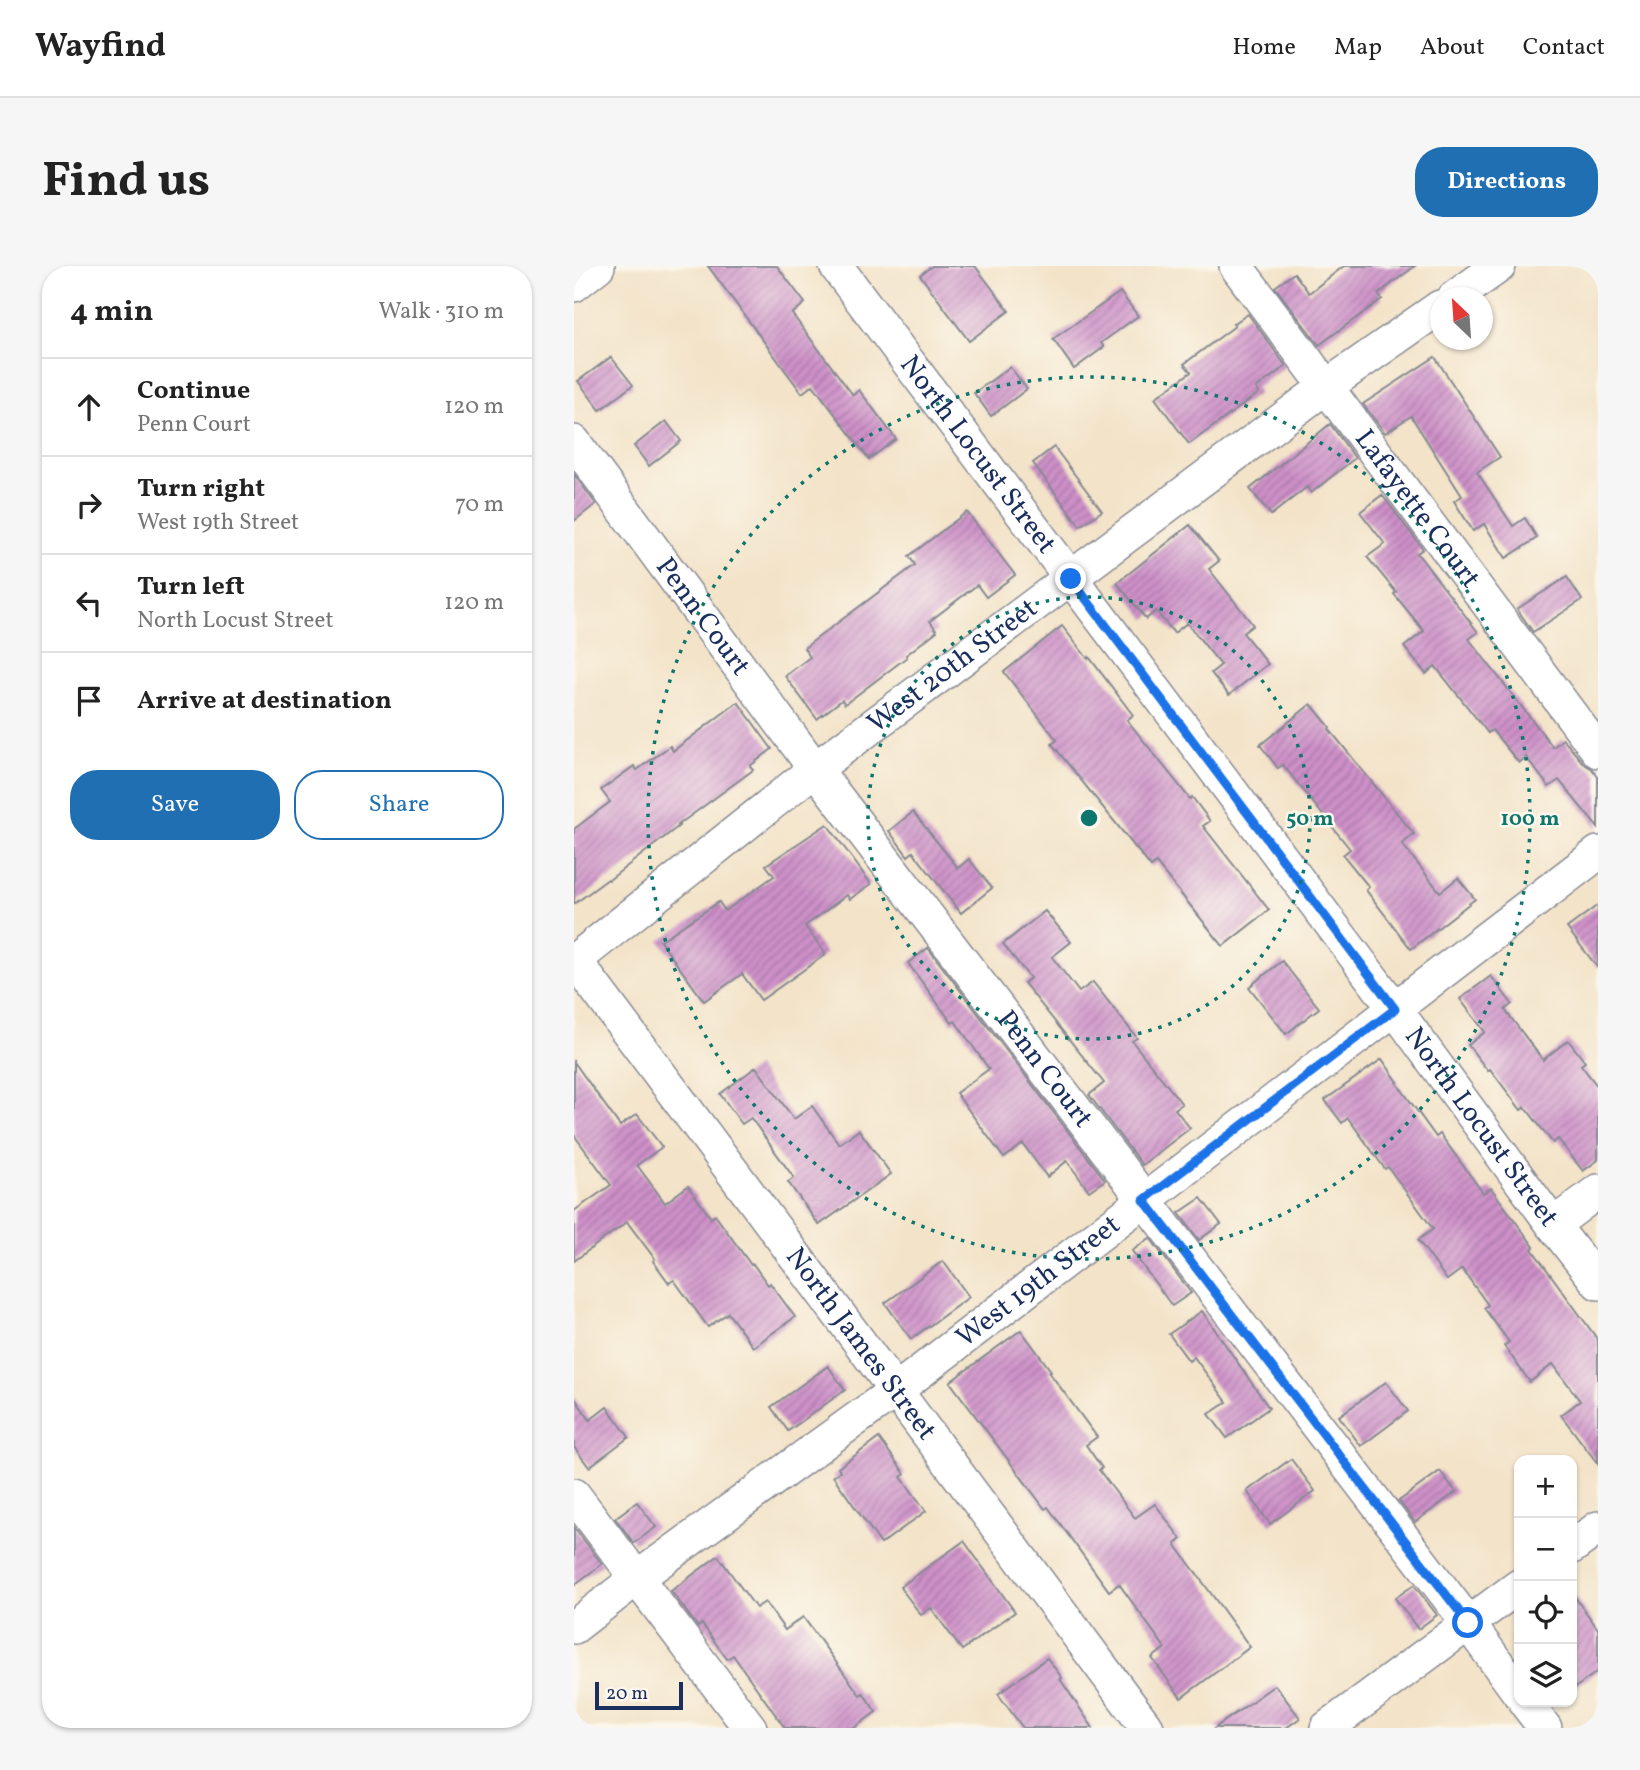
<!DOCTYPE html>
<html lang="en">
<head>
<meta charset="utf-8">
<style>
	:root { --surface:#fff; --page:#f6f6f6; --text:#222; --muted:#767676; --line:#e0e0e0; --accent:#1f6fb2 }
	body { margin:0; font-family:Vollkorn,serif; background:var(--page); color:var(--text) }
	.controls { position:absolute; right:21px; bottom:21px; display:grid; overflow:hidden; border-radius:14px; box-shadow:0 2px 5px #0004 }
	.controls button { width:63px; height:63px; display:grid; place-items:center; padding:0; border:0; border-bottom:2px solid var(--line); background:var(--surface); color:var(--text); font:35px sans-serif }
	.compass { position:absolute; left:856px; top:21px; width:63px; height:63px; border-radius:50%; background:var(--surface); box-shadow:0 2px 5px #0004; rotate:335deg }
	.scale { position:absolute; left:21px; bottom:18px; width:88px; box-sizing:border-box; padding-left:7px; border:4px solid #1b2f5e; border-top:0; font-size:19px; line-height:24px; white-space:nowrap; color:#1b2f5e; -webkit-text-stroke:5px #fbf7ec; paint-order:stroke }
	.stop { position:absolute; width:21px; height:21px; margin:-16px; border:5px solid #1a73e8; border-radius:50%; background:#fff }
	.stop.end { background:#1a73e8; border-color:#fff; box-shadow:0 2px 7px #0008 }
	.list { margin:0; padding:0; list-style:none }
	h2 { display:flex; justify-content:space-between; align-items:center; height:91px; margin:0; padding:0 28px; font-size:30px }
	h2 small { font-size:23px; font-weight:400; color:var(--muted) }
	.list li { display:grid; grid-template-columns:46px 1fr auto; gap:21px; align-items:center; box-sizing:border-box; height:98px; padding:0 28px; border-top:2px solid var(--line) }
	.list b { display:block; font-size:26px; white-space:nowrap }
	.list p { margin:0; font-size:23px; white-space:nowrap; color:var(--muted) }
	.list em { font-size:23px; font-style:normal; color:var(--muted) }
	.actions { display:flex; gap:14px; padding:21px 28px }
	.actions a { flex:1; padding:16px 0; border:2px solid var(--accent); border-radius:28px; text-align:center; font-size:24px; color:var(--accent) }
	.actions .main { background:var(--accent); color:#fff }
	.icon { flex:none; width:38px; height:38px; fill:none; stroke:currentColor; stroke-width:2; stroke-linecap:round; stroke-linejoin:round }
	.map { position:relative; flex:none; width:1024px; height:1462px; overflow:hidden; border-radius:28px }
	header { display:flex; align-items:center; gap:42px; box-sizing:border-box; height:98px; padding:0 35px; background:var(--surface); border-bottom:2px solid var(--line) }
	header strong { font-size:33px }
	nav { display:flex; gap:38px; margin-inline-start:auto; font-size:24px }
	.intro { display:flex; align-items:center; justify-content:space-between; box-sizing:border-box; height:168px; padding:0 42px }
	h1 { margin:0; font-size:49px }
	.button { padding:18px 32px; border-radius:28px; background:var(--accent); color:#fff; font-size:24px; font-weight:700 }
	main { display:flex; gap:42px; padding:0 42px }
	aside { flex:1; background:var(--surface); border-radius:28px; box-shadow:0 2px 5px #0004 }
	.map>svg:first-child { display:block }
</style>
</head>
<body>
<header>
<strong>Wayfind</strong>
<nav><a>Home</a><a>Map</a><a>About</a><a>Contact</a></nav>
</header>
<div class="intro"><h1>Find us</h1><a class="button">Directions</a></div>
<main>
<aside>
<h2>4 min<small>Walk · 310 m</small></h2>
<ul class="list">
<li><svg class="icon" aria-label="ahead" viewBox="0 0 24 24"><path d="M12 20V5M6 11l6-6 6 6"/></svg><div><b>Continue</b><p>Penn Court</p></div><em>120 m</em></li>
<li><svg class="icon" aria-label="right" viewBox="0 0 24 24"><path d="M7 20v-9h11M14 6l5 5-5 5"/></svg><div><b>Turn right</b><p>West 19th Street</p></div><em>70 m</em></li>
<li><svg class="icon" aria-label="left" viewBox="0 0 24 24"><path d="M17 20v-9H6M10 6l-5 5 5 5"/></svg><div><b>Turn left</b><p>North Locust Street</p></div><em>120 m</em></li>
<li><svg class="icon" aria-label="arrive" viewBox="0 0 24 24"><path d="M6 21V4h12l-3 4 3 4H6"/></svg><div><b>Arrive at destination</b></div></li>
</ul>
<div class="actions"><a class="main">Save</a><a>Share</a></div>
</aside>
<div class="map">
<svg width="1024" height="1462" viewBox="0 0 1024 1462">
	<defs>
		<pattern id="building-hatch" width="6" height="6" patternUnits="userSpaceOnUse" patternTransform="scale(1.75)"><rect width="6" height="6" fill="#ce90c8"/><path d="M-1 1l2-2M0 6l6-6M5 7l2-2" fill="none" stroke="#a676a6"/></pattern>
	</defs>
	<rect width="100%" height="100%" fill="#fbf7ec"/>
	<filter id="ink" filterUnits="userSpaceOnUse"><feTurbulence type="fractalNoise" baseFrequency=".0143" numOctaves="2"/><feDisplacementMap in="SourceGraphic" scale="14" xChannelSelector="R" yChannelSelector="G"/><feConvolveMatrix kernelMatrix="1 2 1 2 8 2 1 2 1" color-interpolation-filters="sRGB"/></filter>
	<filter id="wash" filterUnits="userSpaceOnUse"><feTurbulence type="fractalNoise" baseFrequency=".00686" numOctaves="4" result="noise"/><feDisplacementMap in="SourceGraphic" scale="28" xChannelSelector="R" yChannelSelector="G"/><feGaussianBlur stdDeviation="1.57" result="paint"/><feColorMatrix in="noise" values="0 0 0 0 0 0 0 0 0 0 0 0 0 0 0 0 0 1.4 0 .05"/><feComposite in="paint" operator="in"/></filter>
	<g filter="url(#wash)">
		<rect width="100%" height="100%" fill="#f3e3c8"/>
		<g id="blocks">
			<g fill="url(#building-hatch)">
				<path d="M134,0h69l28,37 -13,11 61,81 6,-5 37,49 -27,20 -56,-74 -11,8z"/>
				<path d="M358,0h43l34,45 -40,30 -49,-66z"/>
				<path d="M770,0h71l-37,28 4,5 -63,46 -44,-58 19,-14 15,20z"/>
				<path d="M546,26l18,24 -37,27 3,4 -30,22 -21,-30z"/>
				<path d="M674,48l38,52 -30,22 3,5 -70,51 -34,-46 36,-26 -7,-8 51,-38 -2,-2z"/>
				<path d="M37,91l22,28 -33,25 -22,-29z"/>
				<path d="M861,91l65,100 -23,15 36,54 12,-8 12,20 -31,20 -22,-34 -11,7 -19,-30 8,-5 -51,-80 -26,17 -22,-29z"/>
				<path d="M436,101l17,22 -36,27 -17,-23z"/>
				<path d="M92,155l15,20 -32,25 -15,-20z"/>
				<path d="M756,158l25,34 -44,35 -4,-6 -36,28 -21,-26z"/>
				<path d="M480,181l48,64 -22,15 -47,-63z"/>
				<path d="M0,208l22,30 -22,17z"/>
				<path d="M808,229l41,54 -6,4 61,79 -9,7 84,108 10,-8 20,24 9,6 6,8v51l-39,-48 -10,7 -23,-30 -7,6 -27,-33 -4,3 -53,-67 -9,8 -22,-27 20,-16 -30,-37 2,-2 -29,-35 18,-13 -25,-32z"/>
				<path d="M393,246l48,63 -29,22 -9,-12 -47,36 7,10 -31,24 1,2 -62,47 -3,-4 -25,19 -32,-43 25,-19 -6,-9 111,-83 -6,-9z"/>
				<path d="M616,259l29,36 -10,8 44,56 -10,8 25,31 -39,31 -18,-22 10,-8 -34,-42 -13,10 -18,-22 -10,8 -29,-36z"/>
				<path d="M993,311l15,23 -49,32 -16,-23z"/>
				<path d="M488,360l26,33 1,-2 44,58 -6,5 63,79 2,-2 18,24 -7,5 66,84 -46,36 -67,-83 -5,4 -99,-123 5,-4 -53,-68z"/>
				<path d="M164,436l34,47 -22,17 3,4 -75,55 1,1 -70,54 -1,-1 -34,25v-75l36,-27 -9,-12 33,-24 3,4 33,-24 3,5z"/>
				<path d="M737,438l19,23 -1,2 85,105 -12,10 38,48 18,-14 17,21 -64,50 -45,-59 3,-3 -26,-32 7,-6 -67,-84 -5,3 -18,-23z"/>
				<path d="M339,546l45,56 11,-9 23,29 -31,25 -48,-61 -5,4 -19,-25z"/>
				<path d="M253,558l44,60 -21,15 -3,-4 -42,31 21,28 -65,46 -19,-26 -38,27 -44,-60 59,-39 6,9 49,-35 -8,-11z"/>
				<path d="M1024,639v63l-31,-40z"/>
				<path d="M471,645l26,31 -19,15 27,35 14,-10 44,56 -5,3 50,63 -7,5 15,19 -48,37 -53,-70 15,-12 -80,-100 6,-5 -27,-34z"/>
				<path d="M354,682l177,232 -16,11 -22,-30 -20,16 -24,-33 -19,14 -48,-65 33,-24 -34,-48 -3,2 -44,-60z"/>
				<path d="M708,695l37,47 -33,26 -37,-47z"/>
				<path d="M917,710l21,28 -7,6 38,50 25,-20 17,22 -4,3 17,22v73l-15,11 -25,-32 -5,4 -28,-36 -4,3 -31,-41 -2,2 -20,-26 17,-13 -25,-33z"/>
				<path d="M808,793l16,23 -1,1 39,54 4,-3 43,59 8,-5 43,59 -2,2 66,91v124l-37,-49 19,-14 -27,-37 -23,18 -26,-36 5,-4 -25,-34 4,-3 -26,-36 -15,11 -29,-40 15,-11 -45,-62 -3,2 -37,-51 -6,5 -17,-23z"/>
				<path d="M0,796l46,64 17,-12 25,33 -25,18 28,38 23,-17 23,32 4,-3 36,50 2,-1 15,21 2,-2 25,34 -42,30 -25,-34 -20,14 -34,-47 -5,3 -16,-22 2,-2 -28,-37 -53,39v-50l37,-26 -37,-50z"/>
				<path d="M182,801l38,52 18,-13 27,38 20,-14 32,44 -72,51 -31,-43 6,-4 -43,-60 -9,6 -22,-30z"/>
				<path d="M627,932l20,26 -22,16 -20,-27z"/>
				<path d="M576,972l41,55 -19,13 -40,-55z"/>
				<path d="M369,995l26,36 -58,42 -26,-36z"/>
				<path d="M628,1045l67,97 -42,30 -18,-24 18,-12 -33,-45 -5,4 -20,-27z"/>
				<path d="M447,1064l30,41 -2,1 48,65 -11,8 16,23 -3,2 36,48 20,-14 26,35 -6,5 75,103 -69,51 -29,-40 13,-10 -46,-64 -10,7 -61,-84 -3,2 -95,-127z"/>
				<path d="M254,1100l17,24 -57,41 -17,-24z"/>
				<path d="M812,1116l22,29 -47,35 -22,-30z"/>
				<path d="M0,1131l16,23 17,-13 22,30 -40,30 -15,-20z"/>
				<path d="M305,1172l26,36 -4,3 25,34 -45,33 -48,-68 7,-5 -2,-3z"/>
				<path d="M717,1193l24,32 -45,33 -23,-33z"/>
				<path d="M866,1205l16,21 -41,30 -16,-21z"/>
				<path d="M63,1236l19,25 -22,16 -19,-25z"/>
				<path d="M0,1261l28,37 -28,21z"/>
				<path d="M390,1275l51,71 -53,38 -31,-42 -10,7 -21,-28z"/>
				<path d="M144,1290l38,52 9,-6 20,28 18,-13 57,78 3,-2 13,19 -22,16h-69l-52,-73 -6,4 -25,-35 -4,3 -27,-36z"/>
				<path d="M840,1319l23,30 -19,14 -23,-31z"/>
				<path d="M998,1327l26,36v42l-26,19z"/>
				<path d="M473,1392l15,20 -2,1 33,49h-70l-25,-34z"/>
				<path d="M701,1419l25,33 -14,10h-71z"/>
			</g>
		</g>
	</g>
	<g filter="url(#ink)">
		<use href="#blocks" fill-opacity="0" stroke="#878993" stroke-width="2"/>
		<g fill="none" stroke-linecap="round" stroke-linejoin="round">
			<g stroke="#878993" stroke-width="36">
				<g id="minor">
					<path id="s1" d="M262,0l559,743 158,216 45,58"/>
					<path id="s2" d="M662,0l362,485"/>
					<path d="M0,19l24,-19"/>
					<path d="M880,32l45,-32"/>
					<path id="s3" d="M0,176l241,327 653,854 51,70"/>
					<path id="s4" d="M0,693l573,769"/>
					<path id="s5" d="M0,695l241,-192 512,-383 113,-79"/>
					<path d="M979,959l45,-34"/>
					<path d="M0,1229l176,233"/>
					<path d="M998,1281l26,-19"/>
					<path id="s6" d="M0,1361l63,-49 258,-187 703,-538"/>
					<path d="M951,1436l20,26"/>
					<path d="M753,1462l192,-142"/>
				</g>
			</g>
			<use href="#minor" stroke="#fff" stroke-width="33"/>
		</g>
	</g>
	<g fill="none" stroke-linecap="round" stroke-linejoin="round" filter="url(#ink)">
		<path stroke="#1a73e8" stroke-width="9" d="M497,313l324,430 -251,191 324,423"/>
	</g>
	<g fill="none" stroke="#0f766e" stroke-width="3.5" stroke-dasharray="3.5 7">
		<circle cx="515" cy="552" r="221"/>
		<circle cx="515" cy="552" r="441"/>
	</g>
	<g text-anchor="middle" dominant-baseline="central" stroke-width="5" stroke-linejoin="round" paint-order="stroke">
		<g font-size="28" fill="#1b2f5e" stroke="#fbf7ec">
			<text stroke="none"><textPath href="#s1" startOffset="236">North Locust Street</textPath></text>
			<text stroke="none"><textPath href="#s2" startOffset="303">Lafayette Court</textPath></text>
			<text stroke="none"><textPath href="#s3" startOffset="217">Penn Court</textPath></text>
			<text stroke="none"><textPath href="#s5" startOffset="480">West 20th Street</textPath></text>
			<text stroke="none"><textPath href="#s3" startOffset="784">Penn Court</textPath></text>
			<text stroke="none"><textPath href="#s1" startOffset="1076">North Locust Street</textPath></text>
			<text stroke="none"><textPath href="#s6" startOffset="579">West 19th Street</textPath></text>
			<text stroke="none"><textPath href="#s4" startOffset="480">North James Street</textPath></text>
		</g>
	</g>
	<circle cx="515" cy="552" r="10" fill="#0f766e" stroke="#fbf7ec" stroke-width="3.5"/>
	<g font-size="21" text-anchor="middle" font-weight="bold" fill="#0f766e" stroke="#fbf7ec" stroke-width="5" stroke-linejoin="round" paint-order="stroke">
		<text x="736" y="559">50 m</text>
		<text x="956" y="559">100 m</text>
	</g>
</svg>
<div class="controls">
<button>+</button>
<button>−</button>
<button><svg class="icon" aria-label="locate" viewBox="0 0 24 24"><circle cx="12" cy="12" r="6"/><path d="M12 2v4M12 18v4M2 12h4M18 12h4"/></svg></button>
<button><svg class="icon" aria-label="layers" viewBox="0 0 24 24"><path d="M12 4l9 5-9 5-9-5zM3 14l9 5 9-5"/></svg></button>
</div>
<svg class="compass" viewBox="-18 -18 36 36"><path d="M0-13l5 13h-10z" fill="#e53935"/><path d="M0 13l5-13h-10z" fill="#767676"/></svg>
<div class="scale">20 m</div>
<div class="stop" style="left:894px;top:1357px"></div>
<div class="stop end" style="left:497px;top:313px"></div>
</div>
</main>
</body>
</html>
